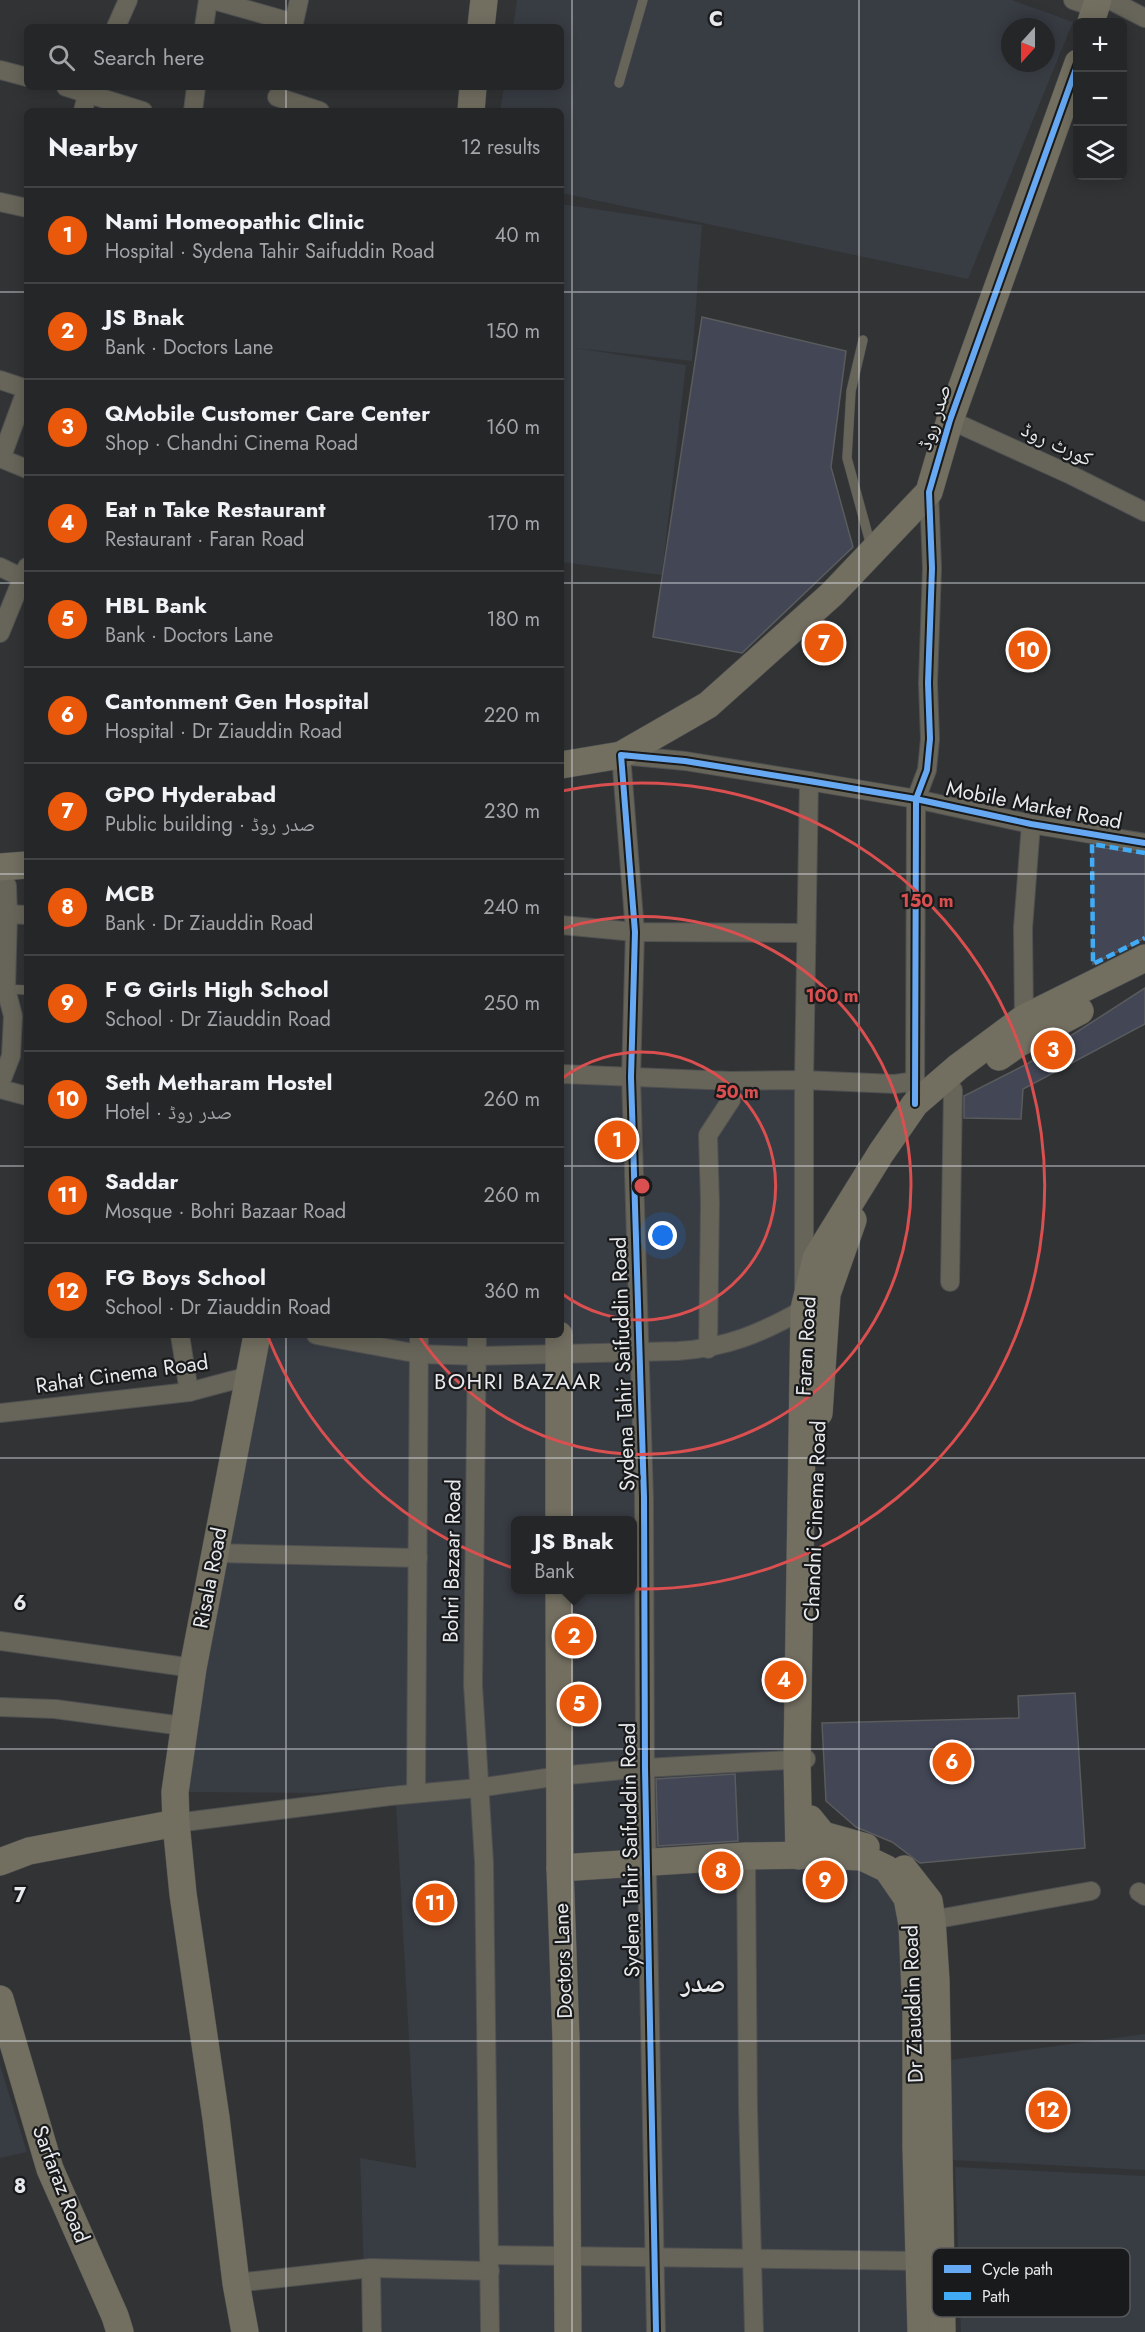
<!DOCTYPE html>
<html lang="en">
<head>
<meta charset="utf-8">
<style>
	:root { --surface:#252628; --page:#2d2e30; --text:#f1f3f6; --muted:#a3a5a8; --line:#424345; --accent:#ea580c }
	body { margin:0; font-family:Jost,"Noto Naskh Arabic",sans-serif; background:var(--page); color:var(--text) }
	.controls { position:absolute; right:18px; top:18px; display:grid; overflow:hidden; border-radius:9px; box-shadow:0 3px 15px #0003 }
	.controls button { width:54px; height:54px; display:grid; place-items:center; padding:0; border:0; border-bottom:2px solid var(--line); background:var(--surface); color:var(--text); font:30px sans-serif }
	.compass { position:absolute; left:1001px; top:18px; width:54px; height:54px; border-radius:50%; background:var(--surface); box-shadow:0 3px 15px #0003; rotate:201deg }
	.you { position:absolute; left:663px; top:1236px; width:21px; height:21px; margin:-15px; border:4px solid #fff; border-radius:50%; background:#1a73e8; box-shadow:0 0 0 9px #1a73e833 }
	.badge { display:grid; place-items:center; width:39px; height:39px; border-radius:50%; background:var(--accent); color:#fff; font-size:20px; font-weight:700 }
	.pin { position:absolute; translate:-50% -50%; border:3px solid #fff; box-shadow:0 2px 6px #0006 }
	.popup { position:absolute; left:511px; top:1516px; width:126px; height:78px; box-sizing:border-box; display:grid; place-content:center; border-radius:9px; background:var(--surface); filter:drop-shadow(0 2px 4px #0005); font-size:20px; white-space:nowrap; color:var(--muted) }
	.popup b { font-size:22px; color:var(--text) }
	.popup::after { content:''; position:absolute; left:50%; top:100%; margin-left:-12px; border:12px solid transparent; border-top-color:var(--surface) }
	.list { margin:0; padding:0; list-style:none }
	h2 { display:flex; justify-content:space-between; align-items:center; height:78px; margin:0; padding:0 24px; font-size:26px }
	h2 small { font-size:20px; font-weight:400; color:var(--muted) }
	.list li { display:grid; grid-template-columns:39px 1fr auto; gap:18px; align-items:center; box-sizing:border-box; height:96px; padding:0 24px; border-top:2px solid var(--line) }
	.list b { display:block; font-size:22px; white-space:nowrap }
	.list p { margin:0; font-size:20px; white-space:nowrap; color:var(--muted) }
	.list em { font-size:20px; font-style:normal; color:var(--muted) }
	.icon { flex:none; width:33px; height:33px; fill:none; stroke:currentColor; stroke-width:2; stroke-linecap:round; stroke-linejoin:round }
	.map { position:relative; flex:none; width:1145px; height:2332px; overflow:hidden }
	.search { position:absolute; background:var(--surface); box-shadow:0 3px 15px #0003; left:24px; top:24px; width:540px; height:66px; display:flex; align-items:center; gap:15px; box-sizing:border-box; padding:0 21px; border-radius:9px; color:var(--muted); font-size:22px }
	.panel { position:absolute; background:var(--surface); box-shadow:0 3px 15px #0003; left:24px; top:108px; width:540px; height:1230px; border-radius:9px }
	.map>svg:first-child { display:block }
</style>
</head>
<body>
<div class="map">
<svg width="1145" height="2332" viewBox="0 0 1145 2332">
	<rect width="100%" height="100%" fill="#313335"/>
	<g fill="#383c43" fill-rule="evenodd">
		<path d="M517,0h495l61,22 -105,257 -407,-86v-82h-61l4,-24h57v-60h-48zM1010,27h36v36h-36z"/>
		<path d="M561,204l141,21 -10,136 -117,-13 111,17 -24,210 -101,-13z"/>
		<path d="M561,1074l243,6 6,739 96,51 38,462h-578l-6,-174 56,10 -21,-383 -78,8 -142,-1 81,-457h305zM516,1520h116v70h-116z"/>
		<path d="M1145,2034v136l-193,-10 -2,-100z"/>
		<path d="M0,2065l27,87 -27,6z"/>
		<path d="M955,2167l190,9v156h-184z"/>
	</g>
	<g fill="#424655" stroke="#5a5b5d" stroke-width="1.5">
		<path d="M702,317l144,34 -15,116 22,80 -111,106 -89,-16z"/>
		<path d="M1092,846l53,8v84l-52,26z"/>
		<path d="M1145,988v36l-122,65 -2,30 -57,-1v-22l63,-32z"/>
		<path d="M1075,1693l10,155 -165,15 -28,-21 -36,-15 -30,-26 -4,-78 197,-5 -1,-22z"/>
		<path d="M735,1774l3,67 -80,5 -2,-67z"/>
	</g>
	<g fill="none" stroke-linecap="round" stroke-linejoin="round">
		<g stroke="#4f5051" stroke-width="10">
			<g id="lane">
				<path d="M619,83l24,-83"/>
				<path d="M863,340l-12,51 -4,67 24,88"/>
				<path d="M6,989l21,1"/>
			</g>
		</g>
		<g stroke="#4f5051" stroke-width="20">
			<g id="street">
				<path d="M213,0l81,23"/>
				<path d="M1073,0l23,8"/>
				<path d="M1110,0l35,18"/>
				<path d="M116,27l12,-27"/>
				<path d="M204,27l4,-27"/>
				<path d="M293,27l6,-27"/>
				<path d="M0,70l27,7"/>
				<path d="M66,87l77,24"/>
				<path d="M277,97l43,14"/>
				<path d="M83,111l6,-24"/>
				<path d="M193,111l3,-24"/>
				<path d="M0,202l27,6"/>
				<path d="M0,380l27,9"/>
				<path d="M950,420l121,55 74,37"/>
				<path d="M0,458l27,11"/>
				<path d="M1,459l26,-71"/>
				<path d="M0,567l27,13"/>
				<path d="M0,633l27,-66"/>
				<path d="M0,872l7,14 1,28 -2,75 7,27 -2,40 -11,28"/>
				<path d="M8,914l19,1"/>
				<path d="M561,925l74,7 171,1"/>
				<path d="M1024,1018l-1,-90 8,-104"/>
				<path d="M561,1074l170,7 73,-1 91,4 21,-3"/>
				<path d="M0,1089l27,7"/>
				<path d="M915,1104l1,-305 11,-29 3,-31 -2,-56 4,-115 -3,-76"/>
				<path d="M950,1282l3,-192"/>
				<path d="M180,1335l9,57"/>
				<path d="M316,1335l103,19 58,2 201,-5c48,-3 84,-18 126,-42v-229l5,-299"/>
				<path d="M477,1335l-4,350 11,177 6,470"/>
				<path d="M708,1349l2,-146 -2,-68 23,-35v-19"/>
				<path d="M0,1413l189,-21 60,-16"/>
				<path d="M215,1553l203,5"/>
				<path d="M0,1641l193,27"/>
				<path d="M0,1707l55,2 128,17"/>
				<path d="M416,1793l3,-458"/>
				<path d="M176,1823l214,-27 88,-8 81,-12 86,-8 161,-9"/>
				<path d="M746,1856l2,252 6,224"/>
				<path d="M1139,1892l6,4"/>
				<path d="M932,1920l159,-29"/>
				<path d="M490,2255l430,6"/>
				<path d="M371,2268l1,64"/>
				<path d="M236,2283l135,-15 119,3"/>
				<path d="M656,2332l-11,-564 -1,-271 -13,-420 4,-145 -14,-177 64,6 124,20 107,18 115,25 114,19"/>
			</g>
		</g>
		<g stroke="#4f5051" stroke-width="28">
			<g id="secondary">
				<path d="M1091,22l7,-22"/>
				<path d="M481,27l3,-27"/>
				<path d="M471,111l2,-24"/>
				<path d="M561,765l60,-10 87,-50 124,-111 97,-102 21,-72 128,-357"/>
				<path d="M0,867l27,-2"/>
				<path d="M999,1057l20,-14 61,-32"/>
				<path d="M559,1335v185"/>
				<path d="M819,1413l8,-119 26,-74"/>
				<path d="M559,1590l1,278 6,171 2,293"/>
				<path d="M810,1819l13,16 43,12"/>
				<path d="M799,1856l-2,-96 7,-451 12,-51 65,-105 34,-49 43,-37 66,-49 121,-60"/>
				<path d="M0,1862l29,-11 147,-28"/>
				<path d="M560,1868l186,-12 66,-1 50,2 25,12 20,29 5,26 4,89v134l5,185"/>
				<path d="M904,1869l25,32 3,19 4,61 6,351"/>
				<path d="M0,1999l50,170 65,147 5,16"/>
				<path d="M245,2332l-9,-49 -20,-165 -33,-224 -7,-71 -1,-31 18,-124 64,-333"/>
			</g>
		</g>
		<use href="#lane" stroke="#676459" stroke-width="9"/>
		<use href="#street" stroke="#676459" stroke-width="18"/>
		<use href="#secondary" stroke="#726e60" stroke-width="27"/>
		<path stroke="#42abf6" stroke-width="4.5" stroke-dasharray="9 4.5" stroke-linecap="butt" d="M1145,853l-53,-9 1,120 52,-26"/>
		<g stroke="#191a1b" stroke-width="10">
			<g id="cycleway">
				<path d="M915,1104l1,-305 11,-29 3,-31 -2,-56 4,-115 -3,-76 21,-72 128,-357"/>
				<path d="M656,2332l-11,-564 -1,-271 -13,-420 4,-145 -14,-177 64,6 124,20 107,18 115,25 114,19"/>
			</g>
		</g>
		<use href="#cycleway" stroke="#66a8f1" stroke-width="6"/>
	</g>
	<path fill="none" stroke="#e8e9ec" stroke-width="1.5" stroke-opacity="0.55" d="M286,0v27M572,0v2332M859,0v2332M286,87v24M0,292h27M561,292h584M0,583h27M561,583h584M0,874h27M561,874h584M0,1166h27M561,1166h584M286,1335v997M0,1458h1145M0,1749h1145M0,2041h1145"/>
	<g fill="none" stroke="#da4f4f" stroke-width="3">
		<path d="M561 1079A134 134 0 1 1 561 1293"/>
		<path d="M561 929A269 269 0 1 1 419 1336"/>
		<path d="M562 791A403 403 0 1 1 268 1337"/>
	</g>
	<g text-anchor="middle" dominant-baseline="central" stroke-width="4.5" stroke-linejoin="round" paint-order="stroke">
		<g font-size="21" fill="#e8e9ec" stroke="#191a1b">
			<text transform="translate(934 417) rotate(-72)">صدر روڈ</text>
			<text transform="translate(1057 444) rotate(25)">کورٹ روڈ</text>
			<text transform="translate(1034 805) rotate(11)">Mobile Market Road</text>
			<text transform="translate(806 1346) rotate(-87)">Faran Road</text>
			<text transform="translate(623 1364) rotate(-92)">Sydena Tahir Saifuddin Road</text>
			<text transform="translate(122 1374) rotate(-8)">Rahat Cinema Road</text>
			<text transform="translate(815 1521) rotate(-88)">Chandni Cinema Road</text>
			<text transform="translate(452 1561) rotate(-89)">Bohri Bazaar Road</text>
			<text transform="translate(210 1578) rotate(-79)">Risala Road</text>
			<text transform="translate(630 1850) rotate(-91)">Sydena Tahir Saifuddin Road</text>
			<text transform="translate(563 1961) rotate(-92)">Doctors Lane</text>
			<text transform="translate(913 2004) rotate(-92)">Dr Ziauddin Road</text>
			<text transform="translate(61 2184) rotate(69)">Sarfaraz Road</text>
		</g>
		<g font-size="22" letter-spacing="1.5" fill="#e8e9ec" stroke="#191a1b">
			<text x="518" y="1381">BOHRI BAZAAR</text>
		</g>
		<g font-size="27" font-weight="bold" fill="#e8e9ec" stroke="#191a1b">
			<text x="703" y="1982">صدر</text>
		</g>
	</g>
	<rect x="932" y="2248" width="198" height="69" rx="9" fill="#191a1b" stroke="#57585a" stroke-width="1.5"/>
	<rect x="944" y="2265" width="27" height="8" fill="#66a8f1"/>
	<rect x="944" y="2292" width="27" height="8" fill="#42abf6"/>
	<g font-size="16" fill="#e8e9ec">
		<text x="982" y="2275">Cycle path</text>
		<text x="982" y="2302">Path</text>
	</g>
	<g font-size="20" text-anchor="middle" font-weight="bold" fill="#e8e9ec" stroke="#191a1b" stroke-width="4.5" stroke-linejoin="round" paint-order="stroke">
		<text x="716" y="26">C</text>
		<text x="20" y="1610">6</text>
		<text x="20" y="1902">7</text>
		<text x="20" y="2193">8</text>
	</g>
	<circle cx="642" cy="1186" r="9" fill="#da4f4f" stroke="#191a1b" stroke-width="3"/>
	<g font-size="18" text-anchor="middle" font-weight="bold" fill="#da4f4f" stroke="#191a1b" stroke-width="4.5" stroke-linejoin="round" paint-order="stroke">
		<text x="927" y="907">150 m</text>
		<text x="832" y="1002">100 m</text>
		<text x="737" y="1098">50 m</text>
	</g>
</svg>
<div class="controls">
<button>+</button>
<button>−</button>
<button><svg class="icon" aria-label="layers" viewBox="0 0 24 24"><path d="M12 4l9 5-9 5-9-5zM3 14l9 5 9-5"/></svg></button>
</div>
<svg class="compass" viewBox="-18 -18 36 36"><path d="M0-13l5 13h-10z" fill="#e53935"/><path d="M0 13l5-13h-10z" fill="#a3a5a8"/></svg>
<div class="you"></div>
<div class="pin badge" style="left:617px;top:1140px">1</div>
<div class="pin badge" style="left:574px;top:1636px">2</div>
<div class="popup"><b>JS Bnak</b>Bank</div>
<div class="pin badge" style="left:1053px;top:1050px">3</div>
<div class="pin badge" style="left:784px;top:1680px">4</div>
<div class="pin badge" style="left:579px;top:1704px">5</div>
<div class="pin badge" style="left:952px;top:1762px">6</div>
<div class="pin badge" style="left:824px;top:643px">7</div>
<div class="pin badge" style="left:721px;top:1871px">8</div>
<div class="pin badge" style="left:825px;top:1880px">9</div>
<div class="pin badge" style="left:1028px;top:650px">10</div>
<div class="pin badge" style="left:435px;top:1903px">11</div>
<div class="pin badge" style="left:1048px;top:2110px">12</div>
<div class="search"><svg class="icon" aria-label="search" viewBox="0 0 24 24"><circle cx="10" cy="10" r="6"/><path d="M15 15l6 6"/></svg>Search here</div>
<section class="panel">
<h2>Nearby<small>12 results</small></h2>
<ul class="list">
<li><span class="badge">1</span><div><b>Nami Homeopathic Clinic</b><p>Hospital · Sydena Tahir Saifuddin Road</p></div><em>40 m</em></li>
<li><span class="badge">2</span><div><b>JS Bnak</b><p>Bank · Doctors Lane</p></div><em>150 m</em></li>
<li><span class="badge">3</span><div><b>QMobile Customer Care Center</b><p>Shop · Chandni Cinema Road</p></div><em>160 m</em></li>
<li><span class="badge">4</span><div><b>Eat n Take Restaurant</b><p>Restaurant · Faran Road</p></div><em>170 m</em></li>
<li><span class="badge">5</span><div><b>HBL Bank</b><p>Bank · Doctors Lane</p></div><em>180 m</em></li>
<li><span class="badge">6</span><div><b>Cantonment Gen Hospital</b><p>Hospital · Dr Ziauddin Road</p></div><em>220 m</em></li>
<li><span class="badge">7</span><div><b>GPO Hyderabad</b><p>Public building · صدر روڈ</p></div><em>230 m</em></li>
<li><span class="badge">8</span><div><b>MCB</b><p>Bank · Dr Ziauddin Road</p></div><em>240 m</em></li>
<li><span class="badge">9</span><div><b>F G Girls High School</b><p>School · Dr Ziauddin Road</p></div><em>250 m</em></li>
<li><span class="badge">10</span><div><b>Seth Metharam Hostel</b><p>Hotel · صدر روڈ</p></div><em>260 m</em></li>
<li><span class="badge">11</span><div><b>Saddar</b><p>Mosque · Bohri Bazaar Road</p></div><em>260 m</em></li>
<li><span class="badge">12</span><div><b>FG Boys School</b><p>School · Dr Ziauddin Road</p></div><em>360 m</em></li>
</ul>
</section>
</div>
</body>
</html>
